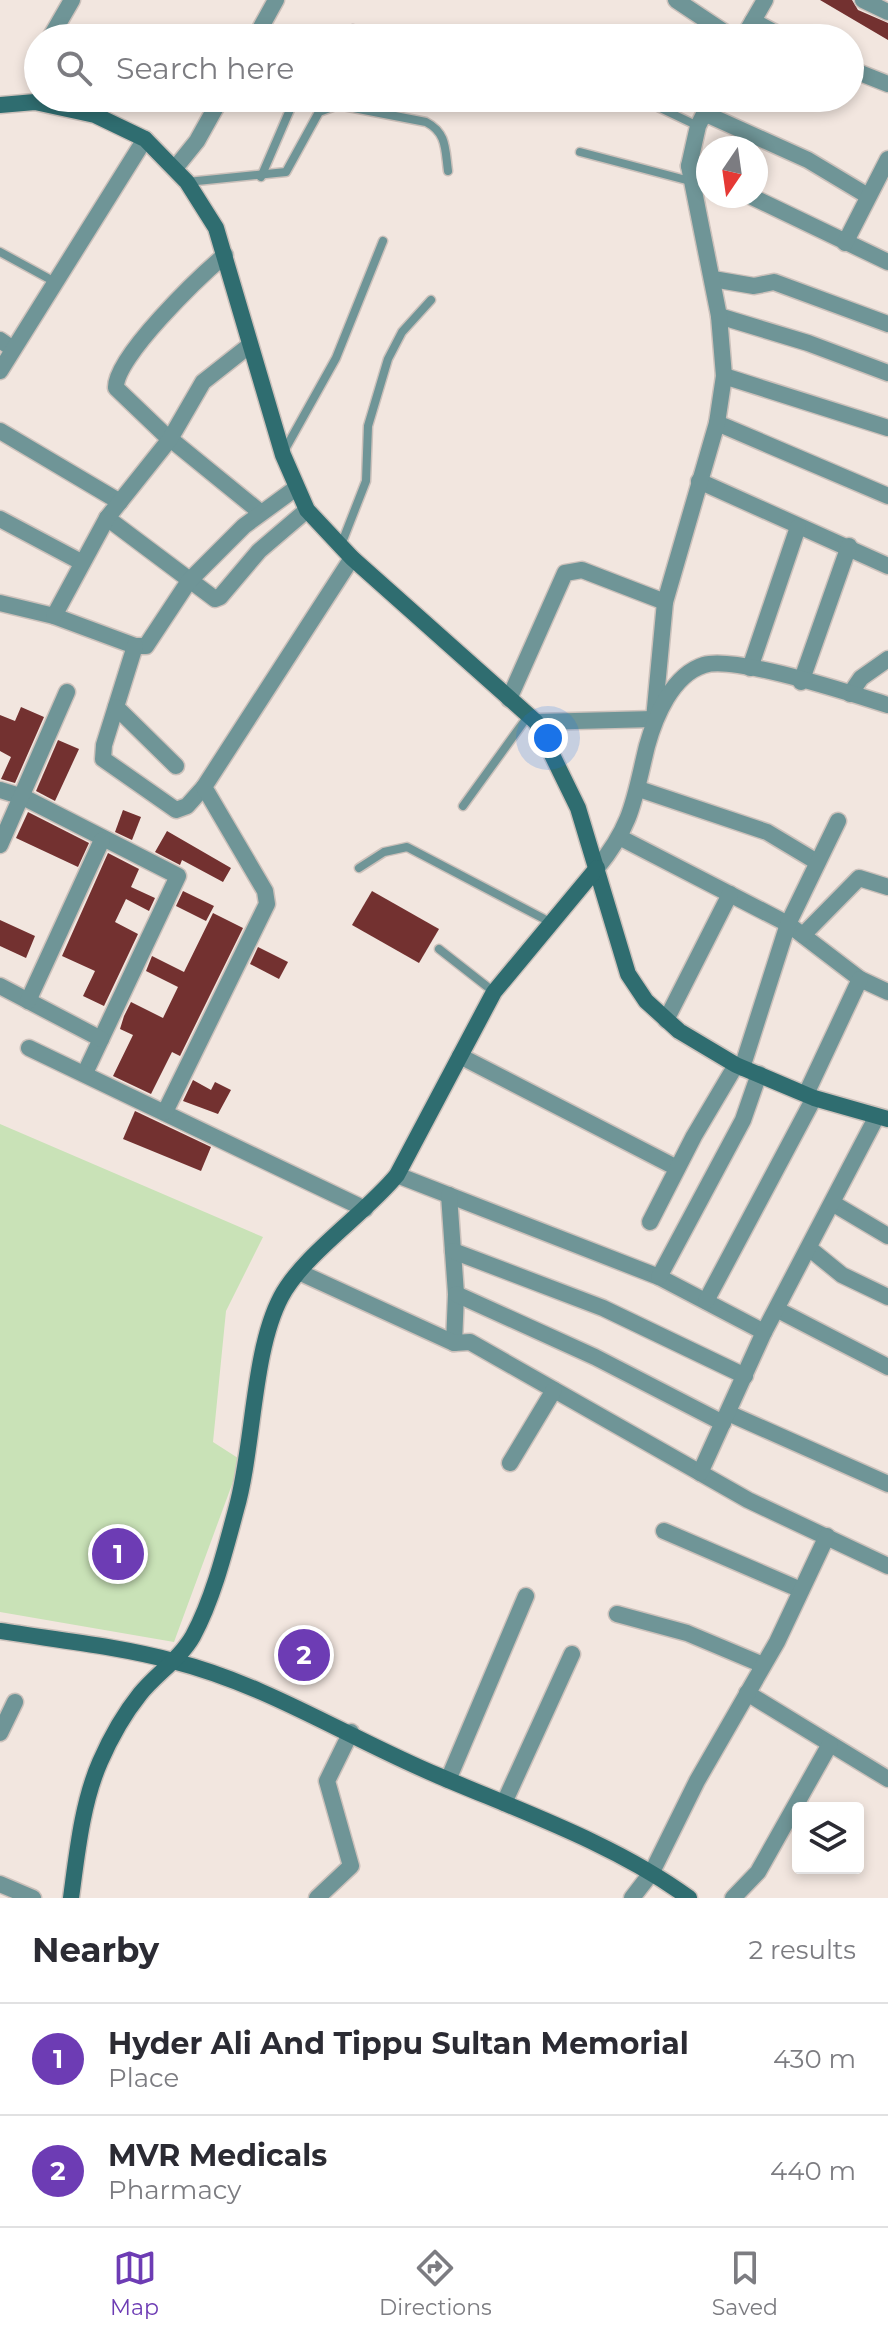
<!DOCTYPE html>
<html lang="en">
<head>
<meta charset="utf-8">
<style>
	:root { --surface:#fff; --page:#f7f7f7; --text:#2b2b33; --muted:#7c7c81; --line:#e1e1e2; --accent:#6d3cb4 }
	body { margin:0; font-family:Montserrat,sans-serif; background:var(--page); color:var(--text) }
	.controls { position:absolute; right:24px; bottom:24px; display:grid; overflow:hidden; border-radius:8px; box-shadow:0 4px 12px #0003 }
	.controls button { width:72px; height:72px; display:grid; place-items:center; padding:0; border:0; border-bottom:2px solid var(--line); background:var(--surface); color:var(--text); font:40px sans-serif }
	.compass { position:absolute; left:696px; top:136px; width:72px; height:72px; border-radius:50%; background:var(--surface); box-shadow:0 4px 12px #0003; rotate:193deg }
	.you { position:absolute; left:548px; top:738px; width:28px; height:28px; margin:-20px; border:6px solid #fff; border-radius:50%; background:#1a73e8; box-shadow:0 0 0 12px #1a73e833 }
	.badge { display:grid; place-items:center; width:52px; height:52px; border-radius:50%; background:var(--accent); color:#fff; font-size:26px; font-weight:700 }
	.pin { position:absolute; translate:-50% -50%; border:4px solid #fff; box-shadow:0 2px 8px #0006 }
	.list { margin:0; padding:0; list-style:none }
	h2 { display:flex; justify-content:space-between; align-items:center; height:104px; margin:0; padding:0 32px; font-size:34px }
	h2 small { font-size:26px; font-weight:400; color:var(--muted) }
	.list li { display:grid; grid-template-columns:52px 1fr auto; gap:24px; align-items:center; box-sizing:border-box; height:112px; padding:0 32px; border-top:2px solid var(--line) }
	.list b { display:block; font-size:30px; white-space:nowrap }
	.list p { margin:0; font-size:26px; white-space:nowrap; color:var(--muted) }
	.list em { font-size:26px; font-style:normal; color:var(--muted) }
	.icon { flex:none; width:44px; height:44px; fill:none; stroke:currentColor; stroke-width:2; stroke-linecap:round; stroke-linejoin:round }
	.map { position:relative; flex:none; width:888px; height:1898px; overflow:hidden }
	.search { position:absolute; background:var(--surface); box-shadow:0 4px 12px #0003; left:24px; right:24px; top:24px; height:88px; display:flex; align-items:center; gap:20px; box-sizing:border-box; padding:0 28px; border-radius:44px; color:var(--muted); font-size:30px }
	.sheet { height:328px; background:var(--surface) }
	nav { display:flex; justify-content:space-around; align-items:center; box-sizing:border-box; height:112px; border-top:2px solid var(--line); background:var(--surface); font-size:22px; color:var(--muted) }
	nav a { display:grid; justify-items:center; gap:4px }
	nav .on { color:var(--accent) }
	.map>svg:first-child { display:block }
</style>
</head>
<body>
<div class="map">
<svg width="888" height="1898" viewBox="0 0 888 1898">
	<rect width="100%" height="100%" fill="#f2e6df"/>
	<path fill="#c9e2b7" d="M0,1124l263,113 -37,74 -13,131 28,18 -67,182 -174,-30z"/>
	<g fill="#733130">
		<path d="M820,0h32l6,10 30,13v17z"/>
		<path d="M21,707l23,10 -29,66 -14,-4 10,-22 -11,-6v-36l15,6z"/>
		<path d="M58,740l21,9 -24,52 -19,-10z"/>
		<path d="M123,810l18,7 -9,23 -17,-8z"/>
		<path d="M28,812l61,31 -11,24 -62,-29z"/>
		<path d="M167,831l64,37 -8,14 -41,-22 -2,5 -25,-13z"/>
		<path d="M108,853l31,16 -8,18 24,11 -6,13 -23,-12 -11,23 23,12 -34,72 -21,-10 12,-25 -33,-15z"/>
		<path d="M183,891l31,15 -8,15 -30,-15z"/>
		<path d="M372,891l67,38 -20,34 -67,-38z"/>
		<path d="M213,913l30,15 -63,128 -8,-4 -21,42 -38,-18 20,-41 -13,-6 4,-13 7,-14 32,16 15,-31 -32,-16 6,-15 32,16z"/>
		<path d="M0,920l35,16 -9,22 -26,-12z"/>
		<path d="M258,947l30,15 -9,17 -29,-15z"/>
		<path d="M193,1080l18,10 4,-8 16,8 -13,24 -35,-13z"/>
		<path d="M135,1111l76,36 -10,24 -78,-32z"/>
	</g>
	<g fill="none" stroke-linecap="round" stroke-linejoin="round">
		<g stroke="#ccc1bb" stroke-width="11">
			<g id="service">
				<path d="M337,38l16,-9 21,9"/>
				<path d="M639,98l59,28"/>
				<path d="M580,152l110,29"/>
				<path d="M261,177l34,-79"/>
				<path d="M187,182l99,-10 33,-60 19,-7 88,17c21,11 19,27 22,49"/>
				<path d="M0,252l55,30"/>
				<path d="M283,453l53,-95 47,-117"/>
				<path d="M341,545l25,-64 2,-55 20,-67 14,-27 29,-32"/>
				<path d="M463,806l65,-90"/>
				<path d="M359,868l25,-16 23,-5 143,75"/>
				<path d="M439,949l55,43"/>
			</g>
		</g>
		<g stroke="#ccc1bb" stroke-width="19">
			<g id="minor">
				<path d="M676,0l57,38"/>
				<path d="M863,0l25,12"/>
				<path d="M753,21l32,17"/>
				<path d="M50,38l22,-38"/>
				<path d="M255,38l21,-38"/>
				<path d="M743,38l22,-38"/>
				<path d="M850,69l38,15"/>
				<path d="M802,98h10"/>
				<path d="M706,114l102,46 60,36"/>
				<path d="M689,166l19,10"/>
				<path d="M176,167l21,-26 24,-43"/>
				<path d="M750,196l138,66"/>
				<path d="M845,243l43,-84"/>
				<path d="M225,255c-25,21 -111,103 -109,133l47,45 97,79"/>
				<path d="M713,279l41,7 20,-4 114,42"/>
				<path d="M719,316l89,27 80,30"/>
				<path d="M0,340l13,9"/>
				<path d="M0,371l145,-232"/>
				<path d="M724,376l164,52"/>
				<path d="M717,423l171,73"/>
				<path d="M0,431l120,71"/>
				<path d="M699,481l189,85"/>
				<path d="M107,518l108,81 5,-2 39,-46 48,-41"/>
				<path d="M0,519l81,43"/>
				<path d="M0,603l54,13 81,30h11l43,-65 55,-55 52,-38"/>
				<path d="M54,616l53,-98 63,-79 33,-57 47,-37"/>
				<path d="M135,646l-31,99 -1,14 73,51 11,-4 17,-19"/>
				<path d="M750,668l48,-141"/>
				<path d="M801,682l48,-136"/>
				<path d="M850,694l11,-16 27,-19"/>
				<path d="M509,699l56,-126 17,-3 83,32"/>
				<path d="M116,707l60,59"/>
				<path d="M654,719l11,-117 52,-179 7,-47 -5,-60 -30,-150 9,-40 14,-28"/>
				<path d="M639,789l128,43 50,30"/>
				<path d="M0,790l23,7 155,79 -93,197"/>
				<path d="M621,838l167,86 72,55 28,13"/>
				<path d="M0,845l67,-153"/>
				<path d="M803,935l56,-57 29,9"/>
				<path d="M0,986l101,53"/>
				<path d="M28,1001l74,-161"/>
				<path d="M666,1020l64,-126"/>
				<path d="M29,1048l336,161"/>
				<path d="M460,1056l217,112"/>
				<path d="M742,1068l46,-144 50,-103"/>
				<path d="M806,1094l54,-115"/>
				<path d="M165,1112l102,-208 -2,-13 -61,-104 148,-229"/>
				<path d="M397,1175l262,102 105,55"/>
				<path d="M449,1195l7,99 -2,49"/>
				<path d="M834,1204l54,32"/>
				<path d="M650,1222l44,-86 42,-71"/>
				<path d="M810,1249l32,26 46,22"/>
				<path d="M453,1251l150,57 142,68"/>
				<path d="M301,1273l153,70 16,-1 278,158 140,66"/>
				<path d="M659,1277l84,-157 16,-46"/>
				<path d="M456,1294l139,63 128,66"/>
				<path d="M706,1301l108,-203"/>
				<path d="M778,1310l110,57"/>
				<path d="M728,1413l160,71"/>
				<path d="M510,1463l44,-73"/>
				<path d="M700,1473l64,-141 112,-214"/>
				<path d="M664,1531l137,59"/>
				<path d="M617,1614l70,19 76,32"/>
				<path d="M747,1693l141,86"/>
				<path d="M0,1733l15,-31"/>
				<path d="M448,1780l78,-184"/>
				<path d="M504,1803l68,-149"/>
				<path d="M0,1884l33,14"/>
				<path d="M317,1898l34,-32 -24,-85 24,-49"/>
				<path d="M632,1898l20,-26 45,-91 80,-139 50,-106"/>
				<path d="M733,1898l25,-26 72,-128"/>
			</g>
		</g>
		<g stroke="#ccc1bb" stroke-width="19">
			<g id="tertiary">
				<path d="M536,722l118,-3"/>
				<path d="M597,868c36,-44 37,-69 50,-122 8,-29 25,-71 57,-81 31,-10 148,29 184,40"/>
			</g>
		</g>
		<g stroke="#ccc1bb" stroke-width="19">
			<g id="secondary">
				<path d="M0,105l35,-3 60,13 50,24 42,43 29,46 67,227 24,55 45,48 184,164 42,86 50,166 18,27 33,30 57,34 78,33 74,21"/>
				<path d="M0,1631c57,9 117,15 173,30 95,24 177,78 266,115 82,35 178,69 250,122"/>
				<path d="M71,1898c6,-44 11,-95 29,-136 10,-23 24,-48 40,-68 16,-20 40,-35 53,-58 20,-37 32,-85 43,-126 18,-62 16,-158 45,-213 22,-42 84,-83 116,-122l97,-183 103,-124"/>
			</g>
		</g>
		<use href="#service" stroke="#6f9597" stroke-width="8"/>
		<use href="#minor" stroke="#6f9597" stroke-width="16"/>
		<use href="#tertiary" stroke="#6f9597" stroke-width="16"/>
		<use href="#secondary" stroke="#2f6d70" stroke-width="16"/>
	</g>
</svg>
<div class="controls">
<button><svg class="icon" aria-label="layers" viewBox="0 0 24 24"><path d="M12 4l9 5-9 5-9-5zM3 14l9 5 9-5"/></svg></button>
</div>
<svg class="compass" viewBox="-18 -18 36 36"><path d="M0-13l5 13h-10z" fill="#e53935"/><path d="M0 13l5-13h-10z" fill="#7c7c81"/></svg>
<div class="you"></div>
<div class="pin badge" style="left:118px;top:1554px">1</div>
<div class="pin badge" style="left:304px;top:1655px">2</div>
<div class="search"><svg class="icon" aria-label="search" viewBox="0 0 24 24"><circle cx="10" cy="10" r="6"/><path d="M15 15l6 6"/></svg>Search here</div>
</div>
<section class="sheet">
<h2>Nearby<small>2 results</small></h2>
<ul class="list">
<li><span class="badge">1</span><div><b>Hyder Ali And Tippu Sultan Memorial</b><p>Place</p></div><em>430 m</em></li>
<li><span class="badge">2</span><div><b>MVR Medicals</b><p>Pharmacy</p></div><em>440 m</em></li>
</ul>
</section>
<nav>
<a class="on"><svg class="icon" aria-label="map" viewBox="0 0 24 24"><path d="M3 6l6-2 6 2 6-2v14l-6 2-6-2-6 2zM9 4v14M15 6v14"/></svg>Map</a>
<a><svg class="icon" aria-label="directions" viewBox="0 0 24 24"><path d="M12 3l9 9-9 9-9-9zM9 14v-3h6M13 9l2 2-2 2"/></svg>Directions</a>
<a><svg class="icon" aria-label="saved" viewBox="0 0 24 24"><path d="M7 4h10v16l-5-4-5 4z"/></svg>Saved</a>
</nav>
</body>
</html>
